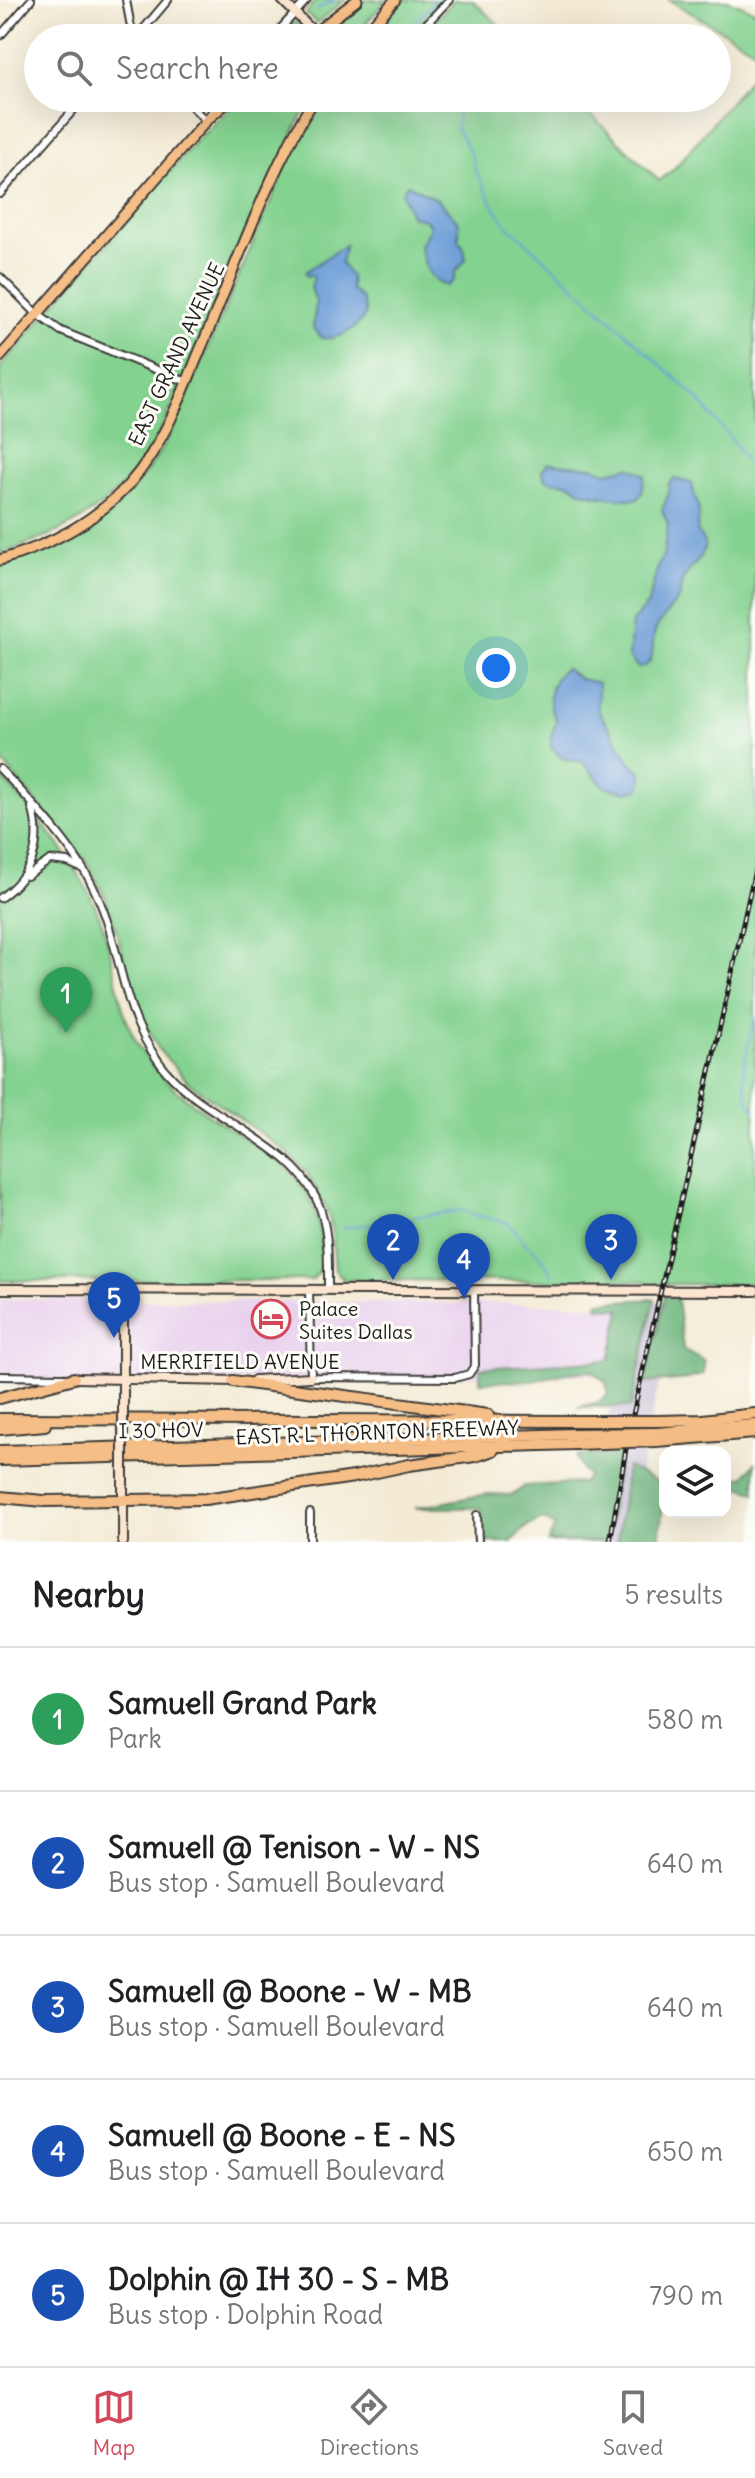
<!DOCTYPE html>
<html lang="en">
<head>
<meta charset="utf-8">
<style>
	:root { --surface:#fff; --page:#f6f6f6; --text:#202124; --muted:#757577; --line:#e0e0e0; --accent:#d1495b }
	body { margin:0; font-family:Delius,sans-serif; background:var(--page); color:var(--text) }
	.controls { position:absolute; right:24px; bottom:24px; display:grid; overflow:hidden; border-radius:16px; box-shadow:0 8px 32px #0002 }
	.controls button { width:72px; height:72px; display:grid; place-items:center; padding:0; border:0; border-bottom:2px solid var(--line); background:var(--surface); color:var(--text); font:40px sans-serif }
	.you { position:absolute; left:496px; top:668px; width:28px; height:28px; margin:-20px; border:6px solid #fff; border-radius:50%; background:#1a73e8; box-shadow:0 0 0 12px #1a73e833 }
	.badge { display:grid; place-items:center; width:52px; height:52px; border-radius:50%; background:var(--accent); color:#fff; font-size:26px; font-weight:700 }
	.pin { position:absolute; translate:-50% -66px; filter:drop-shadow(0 2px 4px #0008) }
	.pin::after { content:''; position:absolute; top:42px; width:28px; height:24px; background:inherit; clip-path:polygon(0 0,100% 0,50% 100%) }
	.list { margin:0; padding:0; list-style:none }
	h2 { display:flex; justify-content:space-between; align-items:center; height:104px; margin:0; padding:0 32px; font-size:34px }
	h2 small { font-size:26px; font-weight:400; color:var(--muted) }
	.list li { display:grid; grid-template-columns:52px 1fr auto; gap:24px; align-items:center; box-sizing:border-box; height:144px; padding:0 32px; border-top:2px solid var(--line) }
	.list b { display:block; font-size:30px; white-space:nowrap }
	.list p { margin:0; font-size:26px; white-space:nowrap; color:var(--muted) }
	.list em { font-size:26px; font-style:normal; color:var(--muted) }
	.icon { flex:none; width:44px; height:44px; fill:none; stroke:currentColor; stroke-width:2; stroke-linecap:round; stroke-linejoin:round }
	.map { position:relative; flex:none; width:755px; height:1542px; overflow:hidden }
	.search { position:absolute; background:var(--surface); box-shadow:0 8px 32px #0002; left:24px; right:24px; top:24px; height:88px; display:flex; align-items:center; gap:20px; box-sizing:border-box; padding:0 28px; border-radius:44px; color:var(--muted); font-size:30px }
	.sheet { height:824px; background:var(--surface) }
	nav { display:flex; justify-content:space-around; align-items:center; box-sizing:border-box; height:112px; border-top:2px solid var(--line); background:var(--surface); font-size:22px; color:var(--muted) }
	nav a { display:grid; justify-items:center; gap:4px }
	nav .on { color:var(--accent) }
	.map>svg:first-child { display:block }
</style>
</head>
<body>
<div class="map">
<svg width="755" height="1542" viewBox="0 0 755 1542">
	<rect width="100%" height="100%" fill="#fdfcf7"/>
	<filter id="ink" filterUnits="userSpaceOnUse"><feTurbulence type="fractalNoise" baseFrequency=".0125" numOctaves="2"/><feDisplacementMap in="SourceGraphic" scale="16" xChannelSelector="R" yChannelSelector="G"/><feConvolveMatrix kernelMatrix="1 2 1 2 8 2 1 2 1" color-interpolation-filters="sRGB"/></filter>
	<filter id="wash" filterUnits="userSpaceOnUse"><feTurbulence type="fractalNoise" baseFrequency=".006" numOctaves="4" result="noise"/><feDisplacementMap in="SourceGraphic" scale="32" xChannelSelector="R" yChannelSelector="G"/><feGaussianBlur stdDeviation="1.8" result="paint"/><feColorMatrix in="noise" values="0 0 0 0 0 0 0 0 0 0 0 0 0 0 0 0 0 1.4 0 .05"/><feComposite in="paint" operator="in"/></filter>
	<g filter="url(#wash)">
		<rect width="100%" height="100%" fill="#f3ead3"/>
		<path fill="#e9d2ee" d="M0,1299l633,6 -16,69 -617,10z"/>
		<path fill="#c9bfd7" d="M642,1301h34l-51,241h-31l19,-154z"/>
		<g fill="#84d290" stroke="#507756" stroke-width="2">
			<path d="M315,0h30l-28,23 -11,-9z"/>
			<path d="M366,0h20l-33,38 -25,-2 -1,-7z"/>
			<path d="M404,0h39l-36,38h-38z"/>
			<path d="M454,0h18l41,38h-94z"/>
			<path d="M669,0h59l27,11v39z"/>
			<path d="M290,22l6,1 7,7 -1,5 -3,3h-23z"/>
			<path d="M755,72v1212h-102l-10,-3 -299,-1 -9,-10 -3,-42 -5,-18 -20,-37 -20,-21 -98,-69 -30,-33 -23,-44 -20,-76 -12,-35 -17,-33 -87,-103v-194c87,-32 127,-52 173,-136l120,-279 30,-52h251l85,83 15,-12z"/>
			<path d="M240,98h70c-32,68 -65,136 -95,205 -28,64 -48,137 -98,188 -33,33 -74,48 -117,63v-187l197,-227z"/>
			<path d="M0,776c40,42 84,94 103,150 16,49 13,93 47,137 29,37 72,59 110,86 13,9 28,18 38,31 20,24 27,61 21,92l-7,8 -312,1z"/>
		</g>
		<g fill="#6bb47a" stroke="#44684b" stroke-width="2">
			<path d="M665,1295l12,3 6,51 21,12v13l-16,5 -43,4z"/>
			<path d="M655,1299l-24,108h-53l21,-5 9,-7 -2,-13 -15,-11 -25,2 -33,8 -53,1v-14l130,-8 11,-51 -23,-2v-5z"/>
			<path d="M622,1453l-5,15 -10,74h-59l7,-16 -12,-7 -16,7 -16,16h-30v-34h-66l72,-14 25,1 13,-9 57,-3 6,-7 -6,-6 -6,-14z"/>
			<path d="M755,1463v30l-14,-6 -16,5v-11l20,-5z"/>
			<path d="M627,1467l38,18 -6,57h-42z"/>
		</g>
		<g fill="#6d9ed7" stroke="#445d7a" stroke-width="2">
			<path d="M407,184l31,16 21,22v18l5,8 2,12 -11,12 -1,8 -7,6c-19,-7 -23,-20 -27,-41l9,-15v-6l-5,-5 -13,-3 -9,-23z"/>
			<path d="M345,245l-4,18 10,14v12l11,10 4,14c-7,15 -27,27 -44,25l-9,-11 3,-25 -5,-15 3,-9 -2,-3 -5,1 -2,-4z"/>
			<path d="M548,463l45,4 14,5 22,-5 16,8 -3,17 -4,7c-7,2 -49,-4 -57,-8 -8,-3 -3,-4 -11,-7 -8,-3 -16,0 -25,-5l-3,-9z"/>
			<path d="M674,479l18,4c0,10 7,20 7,30 0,6 -3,13 -1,19 2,8 8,7 6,17 -3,16 -27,24 -24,48 -4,4 -22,27 -24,32 -7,15 3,36 -18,39l-9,-11 3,-35 16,-18 10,-38 5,-10 5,-32 -6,-14 6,-14 1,-12z"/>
			<path d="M565,668l15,11 18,4v27l32,51 12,12v11l-3,5 -12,3 -23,-5 -21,-25 -21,-4 -11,-11v-11l6,-15c-12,-19 -9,-39 8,-53z"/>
		</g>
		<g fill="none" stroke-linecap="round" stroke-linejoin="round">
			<g stroke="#6d9ed7" stroke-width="2">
				<path d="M317,9l19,-9"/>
				<path d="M400,38l36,-38"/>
				<path d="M449,98l9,19 -2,10 16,29 2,11 20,40 14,19 186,169 38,45 23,34"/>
				<path d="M755,1016c-7,34 -21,64 0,95"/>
				<path d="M343,1228l120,-18 7,4 39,9 16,20 17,14 10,19"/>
			</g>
		</g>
	</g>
	<g filter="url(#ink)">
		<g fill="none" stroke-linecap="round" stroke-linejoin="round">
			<g stroke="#3c3b37" stroke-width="10">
				<g id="street">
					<path d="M126,0l7,38"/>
					<path d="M0,36l31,-36"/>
					<path d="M136,38l32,-38"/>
					<path d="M272,38l35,-38"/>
					<path d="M413,38l36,-38"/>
					<path d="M184,98l22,23 14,-23"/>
					<path d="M0,194l84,-96"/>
					<path d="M0,277l37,37 24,17 126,51"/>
					<path d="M0,769c33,34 77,81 96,124 27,58 23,114 63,169 42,60 139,77 162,149 8,25 7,52 7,78"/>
					<path d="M27,876l23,-16 17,2 14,6"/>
					<path d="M0,898c31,-22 44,-53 32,-91"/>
					<path d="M309,1289l2,88 144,1 14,-4 6,-9 -1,-75"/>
					<path d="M0,1376l63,1"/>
					<path d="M477,1515l1,27"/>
					<path d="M310,1542v-29"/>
				</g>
			</g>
			<g stroke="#3c3b37" stroke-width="12">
				<g id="secondary">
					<path d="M282,0l38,38"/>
					<path d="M0,1289l755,2"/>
					<path d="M123,1289v109"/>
					<path d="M74,1378l163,3"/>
					<path d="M255,1380l56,-3"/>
					<path d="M123,1542v-58"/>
				</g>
			</g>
			<g stroke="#3c3b37" stroke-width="13">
				<g id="primary">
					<path d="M308,38l49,-38"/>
					<path d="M361,38l34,-38"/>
					<path d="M0,357l206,-236 26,-23"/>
					<path d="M0,560c50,-15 94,-37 130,-77 33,-37 52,-89 71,-135 36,-84 66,-173 114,-250"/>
				</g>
			</g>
			<g stroke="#3c3b37" stroke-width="14">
				<g id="highway">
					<path d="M233,1381l255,34"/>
					<path d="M0,1398l74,-20"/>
					<path d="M0,1419l576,2"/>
					<path d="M657,1421l46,-1 52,-6"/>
					<path d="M0,1429l45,-4"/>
					<path d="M657,1433l98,-8"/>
					<path d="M656,1441l99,-8"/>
					<path d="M0,1451l575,-17"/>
					<path d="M0,1460l576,-16"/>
					<path d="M0,1497l44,4 161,-2 149,-22 55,-12 66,-9 18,-6"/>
				</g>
			</g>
			<use href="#street" stroke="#fff" stroke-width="6"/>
			<use href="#secondary" stroke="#fbe5cf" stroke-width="8"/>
			<use href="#primary" stroke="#f6be87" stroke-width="9"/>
			<use href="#highway" stroke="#f6be87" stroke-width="10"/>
			<g stroke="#1c1c1c" stroke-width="5">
				<path id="rail" d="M610,1542l18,-105 127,-567"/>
			</g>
			<use href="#rail" stroke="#fdfcf7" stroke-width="2" stroke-dasharray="6" stroke-linecap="butt"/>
			<g stroke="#3c3b37" stroke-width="12" stroke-linecap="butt">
				<path id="secondary-bridge" d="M123,1398v86"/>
			</g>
			<g stroke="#3c3b37" stroke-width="14" stroke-linecap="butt">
				<g id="highway-bridge">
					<path d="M576,1421h81"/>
					<path d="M575,1434l82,-1"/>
					<path d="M576,1444l80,-3"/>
				</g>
			</g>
			<use href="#secondary-bridge" stroke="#fbe5cf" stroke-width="8"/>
			<use href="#highway-bridge" stroke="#f6be87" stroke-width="10"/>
		</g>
	</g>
	<defs>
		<g id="hotel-ring" transform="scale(2)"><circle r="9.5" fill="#fdfcf7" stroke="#d1495b" stroke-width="1.5"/><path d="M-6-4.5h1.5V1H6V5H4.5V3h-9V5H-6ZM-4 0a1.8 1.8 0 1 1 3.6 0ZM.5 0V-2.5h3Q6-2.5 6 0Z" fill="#d1495b"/></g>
	</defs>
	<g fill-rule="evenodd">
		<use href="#hotel-ring" x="271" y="1319"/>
	</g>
	<g text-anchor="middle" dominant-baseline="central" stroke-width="6" stroke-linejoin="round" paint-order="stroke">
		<g font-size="20" fill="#1c1c1c" stroke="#fdfcf7">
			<text transform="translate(176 354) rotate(-65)">EAST GRAND AVENUE</text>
			<text x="240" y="1361">MERRIFIELD AVENUE</text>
			<text transform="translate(161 1430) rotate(-1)">I 30 HOV</text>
			<text transform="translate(377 1432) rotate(-2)">EAST R L THORNTON FREEWAY</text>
		</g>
		<g font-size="20" fill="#1c1c1c" stroke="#fdfcf7" text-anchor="start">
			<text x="299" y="1308">Palace<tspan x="299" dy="23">Suites Dallas</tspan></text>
		</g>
	</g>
</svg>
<div class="controls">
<button><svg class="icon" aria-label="layers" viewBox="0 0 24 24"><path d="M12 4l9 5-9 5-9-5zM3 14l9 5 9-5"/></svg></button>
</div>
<div class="you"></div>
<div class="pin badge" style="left:66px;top:1033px;background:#2e9e5b">1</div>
<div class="pin badge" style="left:393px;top:1280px;background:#1a4fb4">2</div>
<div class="pin badge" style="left:611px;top:1280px;background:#1a4fb4">3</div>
<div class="pin badge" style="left:464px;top:1299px;background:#1a4fb4">4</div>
<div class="pin badge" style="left:114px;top:1338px;background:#1a4fb4">5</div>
<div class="search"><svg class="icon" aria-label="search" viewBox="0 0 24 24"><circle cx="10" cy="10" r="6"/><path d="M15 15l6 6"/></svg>Search here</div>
</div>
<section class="sheet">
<h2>Nearby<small>5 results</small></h2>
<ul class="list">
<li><span class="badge" style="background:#2e9e5b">1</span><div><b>Samuell Grand Park</b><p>Park</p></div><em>580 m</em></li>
<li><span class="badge" style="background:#1a4fb4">2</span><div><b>Samuell @ Tenison - W - NS</b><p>Bus stop · Samuell Boulevard</p></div><em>640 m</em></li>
<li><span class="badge" style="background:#1a4fb4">3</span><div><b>Samuell @ Boone - W - MB</b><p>Bus stop · Samuell Boulevard</p></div><em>640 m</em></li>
<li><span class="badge" style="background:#1a4fb4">4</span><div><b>Samuell @ Boone - E - NS</b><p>Bus stop · Samuell Boulevard</p></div><em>650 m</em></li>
<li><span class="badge" style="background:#1a4fb4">5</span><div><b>Dolphin @ IH 30 - S - MB</b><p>Bus stop · Dolphin Road</p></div><em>790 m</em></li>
</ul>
</section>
<nav>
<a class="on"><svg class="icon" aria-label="map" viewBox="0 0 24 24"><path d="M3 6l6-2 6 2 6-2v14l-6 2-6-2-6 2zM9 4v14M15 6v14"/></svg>Map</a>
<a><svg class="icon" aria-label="directions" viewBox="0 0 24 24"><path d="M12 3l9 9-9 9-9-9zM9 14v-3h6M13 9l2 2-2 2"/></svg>Directions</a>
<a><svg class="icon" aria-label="saved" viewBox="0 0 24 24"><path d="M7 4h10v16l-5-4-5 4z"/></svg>Saved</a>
</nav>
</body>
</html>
